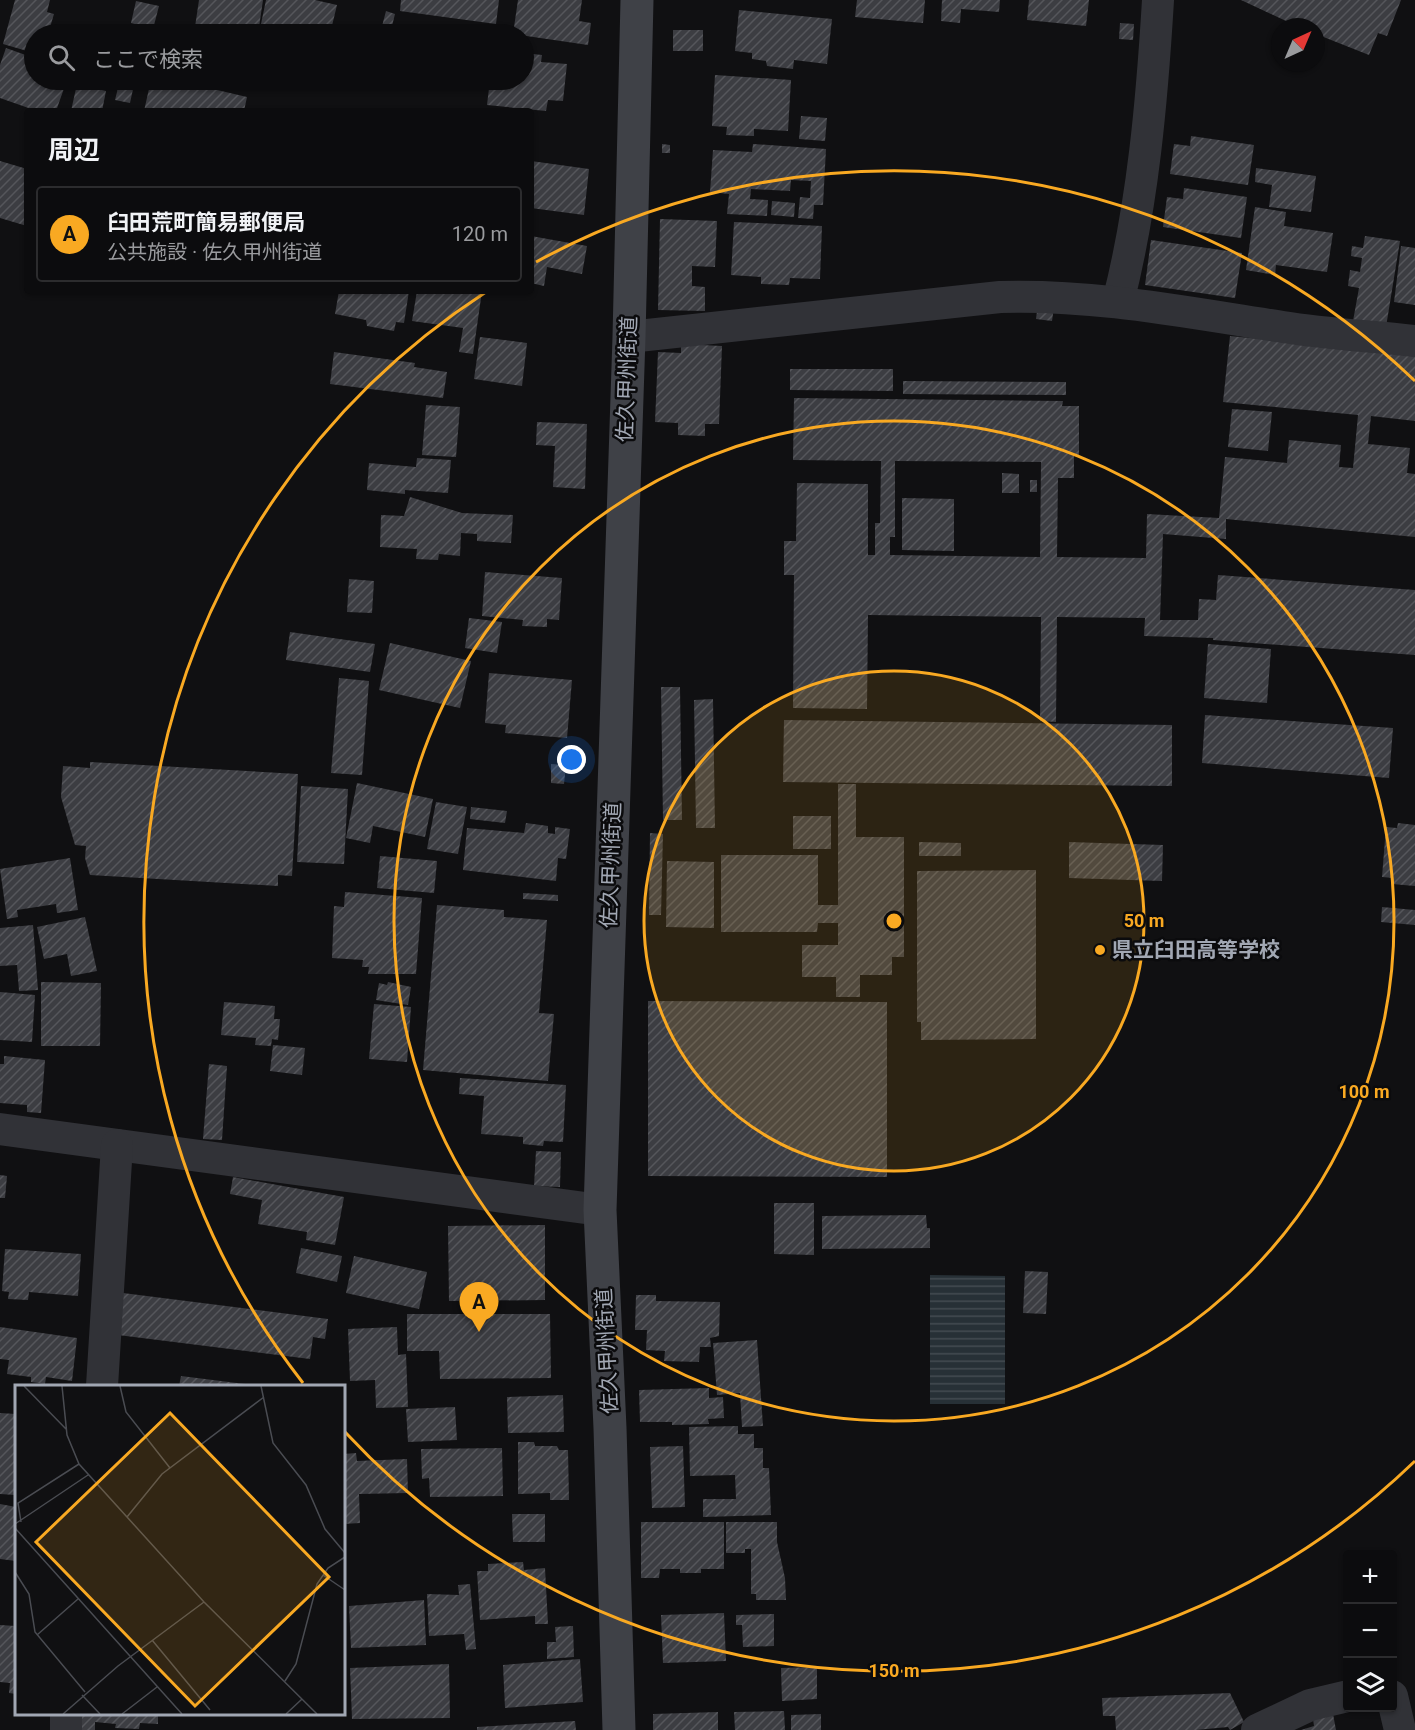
<!DOCTYPE html>
<html lang="ja">
<head>
<meta charset="utf-8">
<style>
	:root { --surface:#0c0c0e; --page:#151517; --text:#f1f3f6; --muted:#9a9b9e; --line:#2c2c2e; --accent:#f9a922 }
	body { margin:0; font-family:Roboto,"Noto Sans JP",sans-serif; background:var(--page); color:var(--text) }
	.controls { position:absolute; right:18px; bottom:18px; display:grid; overflow:hidden; border-radius:6px; box-shadow:0 2px 4px #0004 }
	.controls button { width:54px; height:54px; display:grid; place-items:center; padding:0; border:0; border-bottom:2px solid var(--line); background:var(--surface); color:var(--text); font:30px sans-serif }
	.compass { position:absolute; left:1271px; top:18px; width:54px; height:54px; border-radius:50%; background:var(--surface); box-shadow:0 2px 4px #0004; rotate:44deg }
	.you { position:absolute; left:572px; top:760px; width:21px; height:21px; margin:-15px; border:4px solid #fff; border-radius:50%; background:#1a73e8; box-shadow:0 0 0 9px #1a73e833 }
	.badge { display:grid; place-items:center; width:39px; height:39px; border-radius:50%; background:var(--accent); color:#111; font-size:20px; font-weight:700 }
	.pin { position:absolute; translate:-50% -50px; filter:drop-shadow(0 2px 3px #0008) }
	.pin::after { content:''; position:absolute; top:32px; width:21px; height:18px; background:inherit; clip-path:polygon(0 0,100% 0,50% 100%) }
	.list { margin:0; padding:0; list-style:none }
	h2 { display:flex; justify-content:space-between; align-items:center; height:78px; margin:0; padding:0 24px; font-size:26px }
	h2 small { font-size:20px; font-weight:400; color:var(--muted) }
	.list li { display:grid; grid-template-columns:39px 1fr auto; gap:18px; align-items:center; box-sizing:border-box; height:96px; margin:0 12px 12px; padding:0 12px; border:2px solid var(--line); border-radius:6px }
	.list b { display:block; font-size:22px; white-space:nowrap }
	.list p { margin:0; font-size:20px; white-space:nowrap; color:var(--muted) }
	.list em { font-size:20px; font-style:normal; color:var(--muted) }
	.icon { flex:none; width:33px; height:33px; fill:none; stroke:currentColor; stroke-width:2; stroke-linecap:round; stroke-linejoin:round }
	.map { position:relative; flex:none; width:1415px; height:1730px; overflow:hidden }
	.search { position:absolute; background:var(--surface); box-shadow:0 2px 4px #0004; left:24px; top:24px; width:510px; height:66px; display:flex; align-items:center; gap:15px; box-sizing:border-box; padding:0 21px; border-radius:33px; color:var(--muted); font-size:22px }
	.panel { position:absolute; background:var(--surface); box-shadow:0 2px 4px #0004; left:24px; top:108px; width:510px; height:186px; border-radius:6px }
	.map>svg:first-child { display:block }
</style>
</head>
<body>
<div class="map">
<svg width="1415" height="1730" viewBox="0 0 1415 1730">
	<defs>
		<pattern id="water-rules" width="6" height="5" patternUnits="userSpaceOnUse" patternTransform="scale(1.5)"><rect width="6" height="5" fill="#273036"/><path d="M0 2.5h6" fill="none" stroke="#434b51"/></pattern>
		<pattern id="building-hatch" width="6" height="6" patternUnits="userSpaceOnUse" patternTransform="scale(1.5)"><rect width="6" height="6" fill="#3c3d42"/><path d="M-1 1l2-2M0 6l6-6M5 7l2-2" fill="none" stroke="#55565b"/></pattern>
	</defs>
	<rect width="100%" height="100%" fill="#101012"/>
	<path fill="url(#water-rules)" d="M930,1275l75,1v128h-75z"/>
	<g fill="url(#building-hatch)" fill-rule="evenodd">
		<path d="M15,0h35l-3,12 7,2 -6,20h-14v19l-31,-9z"/>
		<path d="M199,0h64l-5,34 -63,-7z"/>
		<path d="M266,0h49l22,5 -7,29h-24l-45,-10z"/>
		<path d="M401,0h98l-3,24 -96,-13z"/>
		<path d="M518,0h64l-3,21 12,2 -3,22 -75,-11z"/>
		<path d="M857,0h68l-2,23 -68,-6z"/>
		<path d="M942,0h58l-1,12 -38,-3 -1,14 -19,-2z"/>
		<path d="M1029,0h60l-3,26 -59,-6z"/>
		<path d="M1241,0h160l-14,36 -9,-3 -9,22 -53,-21v-7h-17z"/>
		<path d="M136,1l23,5 -6,23 -22,-6z"/>
		<path d="M739,10l93,9 -5,45 -33,-4 -1,9 -26,-3 -1,-5 -14,-2v-6l-17,-2z"/>
		<path d="M386,11l9,3 -5,20h-10z"/>
		<path d="M1120,23l14,1 -1,16 -14,-1z"/>
		<path d="M400,24l36,8 -1,2h-37z"/>
		<rect x="673" y="30" width="30" height="21"/>
		<path d="M6,48l28,10v22h33l-11,31h-19l-37,-13v-33z"/>
		<path d="M524,53l18,2 -1,7 26,2 -4,37 -15,-1 -2,11 -59,-6 3,-25h34z"/>
		<path d="M715,75l76,5 -3,51 -34,-2v7l-28,-1 1,-8 -15,-1z"/>
		<path d="M120,80h15l-5,23 -15,-3z"/>
		<path d="M151,80h37l8,1v4l51,12 -3,14h-100z"/>
		<path d="M456,80h29l-1,5z"/>
		<path d="M77,84l29,7 -4,20h-31z"/>
		<path d="M801,116l26,2 -2,23 -26,-2z"/>
		<path d="M1191,136l63,9 -6,40 -78,-11 4,-30 16,2z"/>
		<path d="M662,144l8,1v8h-8z"/>
		<path d="M753,144l73,5 -3,56h-9l-1,14 -15,-1 2,-21 10,1 1,-17 -20,-1 -1,11 -39,-2 -1,10 18,1 -1,16 -40,-2 2,-20 -19,-2 3,-42 39,2z"/>
		<path d="M0,161l27,8v57l-27,-8z"/>
		<path d="M531,161l58,8 -5,46 -53,-7z"/>
		<path d="M1256,168l60,8 -5,36 -42,-5 3,-22 -17,-3z"/>
		<path d="M1184,188l63,9 -6,41 -78,-11 4,-30 16,2z"/>
		<path d="M772,201l23,2 -1,14 -23,-2z"/>
		<path d="M1255,207l31,5 -2,14 49,7 -6,39 -51,-7 -1,10 -29,-5z"/>
		<path d="M660,219l57,2 -2,46 -23,-1v20l13,1v24l-47,-1z"/>
		<path d="M734,222l88,4 -2,53 -30,-1 -1,7 -28,-1v-7l-30,-2z"/>
		<path d="M531,236l56,10 -5,28 -35,-7 -3,19 -13,-3z"/>
		<path d="M1365,236l35,5 -14,86 -33,-6 6,-33 -11,-2 2,-16 10,2 2,-14 -11,-2 1,-10 11,2z"/>
		<path d="M1151,240l91,13 -7,45 -90,-13z"/>
		<path d="M1401,246l14,2v57l-21,-3z"/>
		<path d="M339,291h70l-5,32 -8,-1 -2,9 -27,-5 -1,-6 -31,-6z"/>
		<path d="M417,291h65l-9,63 -14,-2 4,-24 -51,-7z"/>
		<path d="M1038,304l16,3 -2,14 -16,-2z"/>
		<path d="M1230,336l185,18v67l-44,-5 -3,28 42,4 -3,25 8,1v63l-189,-18v20l-63,-5 -3,86h38l1,-21 17,1 2,-25 197,15v65l-202,-15v-2l-69,-2 1,-18 -88,-1 -1,105 -16,-1 1,-104 -173,-2 -1,94 -74,-1 1,-133h-10v-34h12l1,-58 71,1v71h7v-32h5l1,-62 -88,-1 1,-62 269,3 -1,5h17v49h-5v23h-16l-1,79 89,1 1,-44 72,4 6,-61 62,6 2,-23 52,5 -2,22 14,1 5,-53 -135,-13zM895,461l146,1 -1,95 -150,-2v-18h5z"/>
		<path d="M480,337l47,6 -5,43 -48,-7z"/>
		<path d="M681,344l41,2 -3,78h-14v12l-27,-1v-12l-23,-1 3,-70 23,1z"/>
		<path d="M334,352l81,11 -1,4 33,5 -4,26 -113,-14z"/>
		<path d="M790,369h103v22l-103,-1z"/>
		<path d="M903,381l163,1v13l-163,-1z"/>
		<path d="M426,405l34,2 -4,50 -34,-2z"/>
		<path d="M1232,409l40,3 -4,39 -40,-4z"/>
		<path d="M537,422l50,2 -2,65 -32,-2 2,-41 -19,-1z"/>
		<path d="M417,458l34,2 -3,33 -43,-3v4l-38,-4 2,-27 47,4z"/>
		<path d="M1002,473l17,1v19h-17z"/>
		<rect x="1030" y="480" width="7" height="12"/>
		<path d="M410,497l52,16 51,2 -2,28 -34,-2v-7l-16,-1 -1,23 -21,-2 -1,6 -22,-1 1,-10 -37,-2 1,-32 23,1z"/>
		<path d="M902,498l52,1v52l-52,-1z"/>
		<path d="M485,572l77,6 -3,42 -12,-1v8l-25,-1 1,-6 -41,-4z"/>
		<path d="M349,579l25,2 -2,32 -25,-1z"/>
		<path d="M469,618l33,4 -5,31 -32,-5z"/>
		<path d="M290,632l85,12 -5,28 -84,-12z"/>
		<path d="M390,643l81,18 -11,47 -81,-18z"/>
		<path d="M1208,644l63,5 -4,54 -63,-5z"/>
		<path d="M489,673l83,7 -5,58 -62,-5 1,-8 -21,-2z"/>
		<path d="M339,678l30,3 -7,94 -31,-2z"/>
		<path d="M661,687h19l2,133h-19z"/>
		<path d="M713,699l2,129h-19l-2,-128z"/>
		<path d="M1205,715l188,13 -4,50 -187,-15z"/>
		<path d="M784,720l388,5v61l-389,-4z"/>
		<path d="M90,762l208,12 -6,102 -14,-1v11l-188,-11 -5,-17 1,-12 -11,-1 -14,-48 2,-31 27,2z"/>
		<path d="M551,764l15,1 -2,19 -13,-1z"/>
		<path d="M357,783l76,16 -8,38 -52,-11 -3,17 -24,-5z"/>
		<path d="M838,784h18v53h48v120h-12v18h-32v22h-24v-20h-34v-32h36v-22h-20l-1,9h-96v-77h97v50h20z"/>
		<path d="M301,786l47,3 -4,75 -47,-2z"/>
		<path d="M436,802l31,5 -9,47 -31,-5z"/>
		<path d="M471,807l36,4 -2,12 -35,-4z"/>
		<rect x="793" y="816" width="38" height="33"/>
		<path d="M526,823l22,3v7l7,1v-7l15,2 -4,30 -8,-1 -2,23 -93,-11 4,-42 57,5z"/>
		<path d="M1398,823l17,2v61l-23,-2 1,-6 -11,-1 4,-50 11,1z"/>
		<path d="M650,833l13,1 -2,81h-12z"/>
		<path d="M919,842l42,1v13h-42z"/>
		<path d="M1069,842l94,3 -1,36 -93,-3z"/>
		<path d="M380,856l57,5 -3,32 -57,-5z"/>
		<path d="M70,858l8,52 -21,3 -1,-9 -39,6 1,7 -11,2 -7,-50z"/>
		<path d="M667,861l47,1v66l-48,-1z"/>
		<path d="M1036,870v169l-115,1v-18h-4v-151z"/>
		<path d="M345,892l77,6 -6,76h-48l1,-7h-7l1,-7 -31,-2 2,-52 10,1z"/>
		<path d="M523,893l35,2v6l-35,-2z"/>
		<path d="M437,905l67,5v7l43,3 -8,93 15,1 -6,67 -125,-11z"/>
		<path d="M1382,907l33,3v15l-34,-3z"/>
		<path d="M85,917l12,54 -26,5 -4,-22 -23,5 -7,-32z"/>
		<path d="M33,925l5,65 -19,1 -2,-26 -17,1v-38z"/>
		<path d="M41,982l60,1 -1,63h-59z"/>
		<path d="M388,982l23,5 -3,18 -32,-5 3,-17 8,2z"/>
		<path d="M0,992l35,3 -3,47 -32,-2z"/>
		<path d="M648,1001l239,1v175l-239,-1z"/>
		<path d="M224,1002l51,4 -1,13h6l-2,21 -6,-1 -1,7 -16,-1 1,-7 -35,-3z"/>
		<path d="M374,1004l37,3 -4,55 -38,-3z"/>
		<path d="M273,1045l32,3 -3,27 -32,-4z"/>
		<path d="M4,1056l41,4 -4,53 -14,-1v-7l-27,-2v-39h4z"/>
		<path d="M209,1064l18,2 -5,74 -19,-1z"/>
		<path d="M460,1078l106,7 -3,57 -19,-1 -1,5 -20,-2v-7l-42,-3 3,-38 -25,-2z"/>
		<path d="M536,1151l25,1 -1,35 -26,-1z"/>
		<path d="M0,1175l7,1 -2,22h-5z"/>
		<path d="M233,1177l111,20 -9,48 -29,-5 1,-8 -49,-8 4,-24 -32,-6z"/>
		<path d="M774,1203h40v52l-40,-1z"/>
		<path d="M926,1215l1,13h3v20l-108,1v-33z"/>
		<path d="M545,1225v75l-96,1 -1,-75z"/>
		<path d="M301,1248l41,8 -5,26 -41,-9z"/>
		<path d="M5,1249l76,5 -3,42 -49,-4 -1,8 -20,-1 1,-7 -7,-1z"/>
		<path d="M354,1256l73,16 -8,37 -73,-16z"/>
		<path d="M1025,1271l23,1 -2,42 -23,-1z"/>
		<path d="M123,1293l205,26 -3,20 -12,-2 -3,22 -192,-24z"/>
		<path d="M636,1295h20v6l64,1 -1,34 -9,2 1,9h-11l-1,15 -35,-1 1,-10 -19,-1 1,-20h-12z"/>
		<path d="M407,1314h143l1,64 -111,1 -1,-28h-32z"/>
		<path d="M0,1327l77,11 -5,43 -26,-4 -1,7 -14,-2v-5l-24,-3 2,-14 -9,-1z"/>
		<path d="M397,1327l1,28 8,-1 2,53 -32,1 -1,-28 -25,1 -2,-52z"/>
		<path d="M757,1340l6,86 -21,1 -2,-34 -23,2 -4,-52z"/>
		<path d="M181,1376l72,9v1h-74z"/>
		<path d="M709,1388v10l14,-1 1,21 -16,1 1,5 -37,1v-3h-32l-1,-32z"/>
		<path d="M563,1395l1,37 -56,1 -1,-36z"/>
		<path d="M455,1407l2,33 -49,2 -2,-33z"/>
		<path d="M0,1413l16,1 -1,81 -15,-1z"/>
		<path d="M738,1426v8h16v14h9v20h6l2,47 -68,2v-18h33l-1,-24 -45,1 -1,-49z"/>
		<path d="M518,1442h16l1,4h22l2,4h9l1,50h-19v-7l-32,1z"/>
		<path d="M683,1446l2,61 -33,1 -2,-61z"/>
		<path d="M502,1448l1,48 -73,1 -1,-19 -7,1 -1,-30z"/>
		<path d="M356,1453l1,8 50,-2 1,34 -49,1 1,29 -16,1v-70z"/>
		<path d="M0,1504l16,3v54l-16,-2z"/>
		<path d="M512,1514h33v28h-32z"/>
		<path d="M641,1522h83v47h-23v4h-21v-4h-20l-1,9h-18z"/>
		<path d="M726,1522h51v20l8,36 1,22h-30v-6h-5v-45h-6v4h-19z"/>
		<path d="M523,1562l1,8 21,-2 3,56h-13v-8l-55,4 -3,-49h11v-7z"/>
		<path d="M470,1584l6,65 -10,1 -2,-16 -35,2 -2,-42 32,1 -1,-10z"/>
		<path d="M424,1600l2,45 -75,3 -2,-42z"/>
		<path d="M724,1613l2,48 -63,2 -2,-48z"/>
		<path d="M774,1614v32l-31,1 -1,-22h-6v-10z"/>
		<path d="M0,1625l16,1v68l-7,-1 1,-10 -10,-1z"/>
		<path d="M573,1626l1,31 -27,2v-17h9l-1,-15z"/>
		<path d="M580,1659l3,43 -78,6 -2,-43z"/>
		<path d="M449,1664l1,54 -98,1 -2,-51z"/>
		<path d="M817,1667v32l-35,2 -1,-33z"/>
		<path d="M1230,1693l14,29 -14,8 -2,-3 -32,3h-80l-1,-14h-12l-1,-18z"/>
		<path d="M784,1711l1,19h-50l-1,-18z"/>
		<path d="M718,1712v18h-65v-16z"/>
		<path d="M71,1714h87v10l-18,-1 -1,6 -24,-1 1,-4 -21,-2v8h-26z"/>
		<path d="M821,1714v16h-30v-15z"/>
		<path d="M1333,1714l3,16h-35l13,-4 -1,-7z"/>
		<path d="M575,1721l1,9h-99v-3z"/>
	</g>
	<g fill="none" stroke-linecap="round" stroke-linejoin="round">
		<g stroke="#313237" stroke-width="32">
			<path d="M1118,302c25,-98 34,-202 40,-302"/>
			<path d="M629,337l371,-40c96,-3 189,16 283,30 43,7 88,9 132,14"/>
			<path d="M0,1129l600,81"/>
			<path d="M102,1386l15,-241"/>
			<path d="M1392,1696l8,34"/>
			<path d="M66,1730v-16"/>
			<path d="M1257,1730l53,-25 38,-9"/>
		</g>
		<path stroke="#3f4147" stroke-width="33" d="M619,1730l-9,-302 -10,-218 29,-873 8,-337"/>
	</g>
	<circle cx="894" cy="921" r="250" fill="#f9a922" fill-opacity=".12"/>
	<g fill="none" stroke="#f9a922" stroke-width="3">
		<circle cx="894" cy="921" r="250"/>
		<circle cx="894" cy="921" r="500"/>
		<path d="M1415 1461A750 750 0 0 1 345 1432M303 1383A750 750 0 0 1 486 292M536 262A750 750 0 0 1 1415 381"/>
	</g>
	<circle fill="#f9a922" stroke="#0b0b0d" stroke-width="2" cx="1100" cy="950" r="6"/>
	<g text-anchor="middle" dominant-baseline="central" stroke-width="5" stroke-linejoin="round" paint-order="stroke">
		<g font-size="21" fill="#a1a7b3" stroke="#0b0b0d">
			<text transform="translate(627 379) rotate(-88)">佐久甲州街道</text>
			<text transform="translate(611 865) rotate(-88)">佐久甲州街道</text>
			<text transform="translate(607 1351) rotate(-93)">佐久甲州街道</text>
		</g>
		<g font-size="21" font-weight="bold" fill="#a1a7b3" stroke="#0b0b0d" text-anchor="start">
			<text x="1112" y="950">県立臼田高等学校</text>
		</g>
	</g>
	<g transform="translate(15 1385)">
		<rect width="330" height="330" fill="#101012"/>
		<path fill="none" stroke="#4a4c52" stroke-width="1.5" d="M9,1l42,43M47,1l5,49 12,29 125,138 113,112M105,1l6,26 44,56M246,1l12,57 33,42 19,44 20,24M112,132l35,-43 102,-77M6,137l-3,-19 61,-39M0,139l73,-49M0,143l167,186M0,187l14,22 6,38 50,60M308,190l22,15M22,250l41,-36M137,255l58,70M270,296l11,-17 21,-80 11,-16 17,-11M67,310l18,19M48,329l55,-48 86,-64M107,329l35,-27M271,329l16,-15"/>
		<path fill="#f9a922" fill-opacity="0.15" stroke="#f9a922" stroke-width="3" d="M155,28l159,164 -134,129 -159,-164z"/>
		<rect width="330" height="330" fill="none" stroke="#a1a7b3" stroke-width="3"/>
	</g>
	<circle cx="894" cy="921" r="9" fill="#f9a922" stroke="#0b0b0d" stroke-width="3"/>
	<g font-size="18" text-anchor="middle" font-weight="bold" fill="#f9a922" stroke="#0b0b0d" stroke-width="5" stroke-linejoin="round" paint-order="stroke">
		<text x="1144" y="927">50 m</text>
		<text x="1364" y="1098">100 m</text>
		<text x="894" y="1677">150 m</text>
	</g>
</svg>
<div class="controls">
<button>+</button>
<button>−</button>
<button><svg class="icon" aria-label="layers" viewBox="0 0 24 24"><path d="M12 4l9 5-9 5-9-5zM3 14l9 5 9-5"/></svg></button>
</div>
<svg class="compass" viewBox="-18 -18 36 36"><path d="M0-13l5 13h-10z" fill="#e53935"/><path d="M0 13l5-13h-10z" fill="#9a9b9e"/></svg>
<div class="you"></div>
<div class="pin badge" style="left:479px;top:1332px">A</div>
<div class="search"><svg class="icon" aria-label="search" viewBox="0 0 24 24"><circle cx="10" cy="10" r="6"/><path d="M15 15l6 6"/></svg>ここで検索</div>
<section class="panel">
<h2>周辺<small></small></h2>
<ul class="list">
<li><span class="badge">A</span><div><b>臼田荒町簡易郵便局</b><p>公共施設 · 佐久甲州街道</p></div><em>120 m</em></li>
</ul>
</section>
</div>
</body>
</html>
